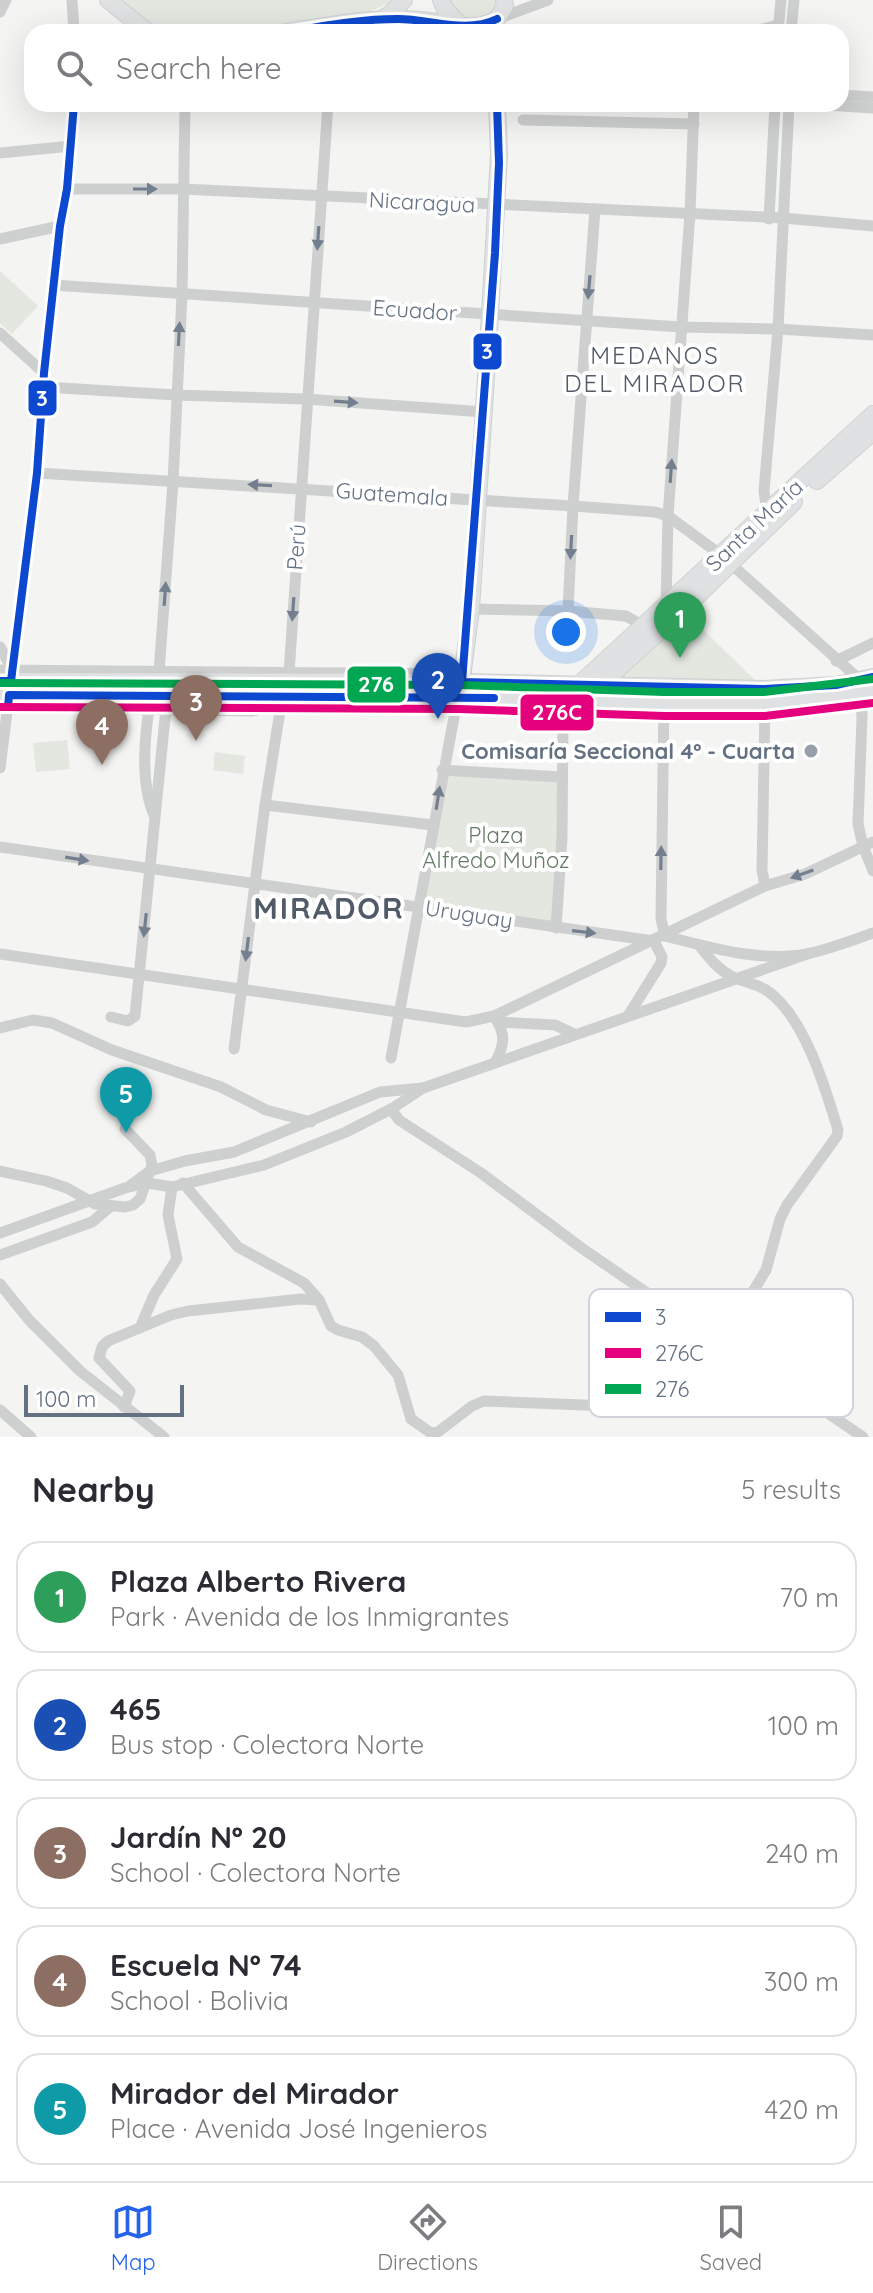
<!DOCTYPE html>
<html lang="en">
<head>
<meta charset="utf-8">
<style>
	:root { --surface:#fff; --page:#f2f2f3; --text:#2b2b33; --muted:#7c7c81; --line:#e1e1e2; --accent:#2563eb }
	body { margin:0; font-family:Quicksand,sans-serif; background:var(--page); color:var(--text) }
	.scale { position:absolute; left:24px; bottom:20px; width:160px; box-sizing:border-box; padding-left:8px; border:4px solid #637183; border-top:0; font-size:22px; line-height:28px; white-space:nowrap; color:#637183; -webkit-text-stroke:6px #fff; paint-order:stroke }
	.you { position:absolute; left:566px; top:632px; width:28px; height:28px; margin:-20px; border:6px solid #fff; border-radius:50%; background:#1a73e8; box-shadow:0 0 0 12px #1a73e833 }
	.badge { display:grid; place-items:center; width:52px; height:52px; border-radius:50%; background:var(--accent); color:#fff; font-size:26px; font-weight:700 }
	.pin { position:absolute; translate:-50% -66px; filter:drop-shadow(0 2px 4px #0008) }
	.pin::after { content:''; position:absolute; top:42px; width:28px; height:24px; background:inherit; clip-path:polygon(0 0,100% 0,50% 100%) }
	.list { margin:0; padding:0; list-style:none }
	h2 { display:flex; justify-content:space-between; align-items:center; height:104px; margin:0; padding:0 32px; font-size:34px }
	h2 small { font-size:26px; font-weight:400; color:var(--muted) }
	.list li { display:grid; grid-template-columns:52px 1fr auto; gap:24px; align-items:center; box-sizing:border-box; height:112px; margin:0 16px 16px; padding:0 16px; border:2px solid var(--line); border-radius:24px }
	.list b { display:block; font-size:30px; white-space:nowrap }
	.list p { margin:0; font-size:26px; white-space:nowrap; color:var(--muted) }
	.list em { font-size:26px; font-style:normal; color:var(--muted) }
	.icon { flex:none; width:44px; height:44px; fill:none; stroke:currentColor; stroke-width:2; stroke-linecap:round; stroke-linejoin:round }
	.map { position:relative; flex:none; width:873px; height:1437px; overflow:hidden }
	.search { position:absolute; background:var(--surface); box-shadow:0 8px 32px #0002; left:24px; right:24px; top:24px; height:88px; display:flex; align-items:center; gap:20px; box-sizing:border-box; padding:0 28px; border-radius:24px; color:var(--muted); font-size:30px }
	.sheet { height:744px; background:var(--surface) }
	nav { display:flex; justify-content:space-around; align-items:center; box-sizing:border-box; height:112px; border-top:2px solid var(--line); background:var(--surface); font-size:22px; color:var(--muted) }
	nav a { display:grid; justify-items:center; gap:4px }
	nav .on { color:var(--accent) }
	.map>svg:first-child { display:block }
</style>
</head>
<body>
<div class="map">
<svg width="873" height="1437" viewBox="0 0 873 1437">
	<rect width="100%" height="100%" fill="#f4f4f2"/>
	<g fill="#e3e7e0">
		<path d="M117,0h279l-25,11 -36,9 -76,12h-103z"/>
		<path d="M441,0h63l1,6 -34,21z"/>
		<path d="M0,271l38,35 -26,28 -12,-11z"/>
		<path d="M683,610l81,79 -166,-3z"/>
		<path d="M67,740l3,29 -34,3 -3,-29z"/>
		<path d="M215,752l30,4 -2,18 -30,-4z"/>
		<path d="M442,770l119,7 -5,151 -139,-22z"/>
	</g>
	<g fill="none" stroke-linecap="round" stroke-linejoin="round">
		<g stroke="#cfd1d1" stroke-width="18">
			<g id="secondary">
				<path d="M108,0l40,32"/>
				<path d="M441,0l4,9 15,16"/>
				<path d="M382,19l8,-5 14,-14"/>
				<path d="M492,27l13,-21 -1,-6"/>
				<path d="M286,32c49,-8 100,-18 150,-10 21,3 41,9 61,-3"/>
				<path d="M817,481l56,-49"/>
				<path d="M0,681l462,1 302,7 72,-4 37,-8"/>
				<path d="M574,689l299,-275"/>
				<path d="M596,689l87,-79 111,-108"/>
				<path d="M460,693l11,-84 19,-294 9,-161 -2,-50"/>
				<path d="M0,695l459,2 205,7h101l108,-13"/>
			</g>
		</g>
		<g stroke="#cecfcf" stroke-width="11">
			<path d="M72,0l2,32"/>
			<path d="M0,12l6,-12"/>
			<path d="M497,19l51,-19"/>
			<path d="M751,32l27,-7"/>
			<path d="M778,32l3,-32"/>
			<path d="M791,32l3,-32"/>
			<path d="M841,95l32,2"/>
			<path d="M810,104l63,4"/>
			<path d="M523,120l171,4"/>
			<path d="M0,153l71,-7"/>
			<path d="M67,189h116l600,29 90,8"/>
			<path d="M769,219l6,-115"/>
			<path d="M0,239l60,-13"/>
			<path d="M53,285l628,42 97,2 95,6"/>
			<path d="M0,333l44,40"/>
			<path d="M44,387l132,8 130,4 178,13"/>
			<path d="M37,473l536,33 82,6 13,4 53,39 139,125 2,38 -4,106 5,22 10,25"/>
			<path d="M767,512l-3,-21 14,-162 11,-225"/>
			<path d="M666,605l2,-89 22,-303 4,-109"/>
			<path d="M471,609l97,2 58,5 16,9"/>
			<path d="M568,611l5,-105 22,-297"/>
			<path d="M0,647l12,22"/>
			<path d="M836,661l37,-18"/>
			<path d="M0,670l467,4"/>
			<path d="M159,672l14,-190 9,-187 3,-191"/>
			<path d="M664,697l-3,222 4,17"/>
			<path d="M3,707l249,4 29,-6 173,3"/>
			<path d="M149,709c-5,33 -8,76 5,106"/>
			<path d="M0,768l37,-295 7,-100 16,-147 7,-37 7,-85"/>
			<path d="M442,770l119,7"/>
			<path d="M265,805l168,20"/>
			<path d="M0,847l654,94 8,16 -1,6 -33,53"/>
			<path d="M765,886l-3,-16 3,-166"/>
			<path d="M556,928l6,-90 1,-118 4,-20"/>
			<path d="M665,936c44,11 89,25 136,19 24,-4 49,-14 72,-22"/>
			<path d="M0,954l466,68 28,-6 271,-130 40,-12 68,-32"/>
			<path d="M111,1017l17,4 7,-5 31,-308"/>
			<path d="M498,1022l57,3 19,9"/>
			<path d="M0,1028l33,-8 19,3 60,27 109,37 45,23 45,12"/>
			<path d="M234,1049l31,-244 16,-100 8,-32 39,-569"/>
			<path d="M391,1058l66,-357"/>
			<path d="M495,1063l315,-110"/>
			<path d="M391,1109l8,11 82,53 102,76 86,59h54l16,8"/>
			<path d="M0,1171l46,10 21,7 28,16 30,3 8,-2 7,-6 12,-34 -2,-10 -25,-26"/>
			<path d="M183,1183l55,64 66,36 15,17 12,26 7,4 24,7 12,9 24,29 13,44 20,14 7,-1 34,-26 12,-5 174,7 19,-1 44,-55 4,-14 41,-68 14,-51 7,-14 50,-69 1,-6c-13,-43 -33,-111 -69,-138 -10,-8 -22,-9 -34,-14 -16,-7 -26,-20 -36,-33"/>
			<path d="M131,1185l19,-14 35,-10 49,-9 146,-60 43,-4"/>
			<path d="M0,1233l125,-45 22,-5 25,4 92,-22 82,-33 47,-24 30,-20 72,-25c10,-19 11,-29 -1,-47"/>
			<path d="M0,1255l92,-33 19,-16"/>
			<path d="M0,1284l30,37 50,50 84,66"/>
			<path d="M140,1328l14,-33 23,-36 -9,-44 4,-28"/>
			<path d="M725,1338l16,16 122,83"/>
			<path d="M124,1407l6,-16 -31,-33 3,-11 6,-6 63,-26 17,-4 112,-12 19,1"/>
			<path d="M0,1410l31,27"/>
		</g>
		<use href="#secondary" stroke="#e0e1e2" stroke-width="16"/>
		<g stroke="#fff" stroke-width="14">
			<g id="bus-1">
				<path d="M286,32c37,-6 74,-13 112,-13 33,0 68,15 99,0"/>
				<path d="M497,104l2,59 -4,90 -33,429 302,7 72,-4 37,-8"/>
				<path d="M0,681h11l26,-208 7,-100 16,-147 7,-37 7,-85"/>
				<path d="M0,707h8l1,-12 485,3"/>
			</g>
		</g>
		<g stroke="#fff" stroke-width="14">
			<path id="bus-2" d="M0,707l459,2 205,7h101l108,-13"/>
		</g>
		<g stroke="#fff" stroke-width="14">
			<path id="bus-3" d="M0,683l459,2 205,7h100l108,-13"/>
		</g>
		<use href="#bus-1" stroke="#0d49d0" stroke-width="8"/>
		<use href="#bus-2" stroke="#e5007d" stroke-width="8"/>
		<use href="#bus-3" stroke="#00a651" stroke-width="8"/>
	</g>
	<defs><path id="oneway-solid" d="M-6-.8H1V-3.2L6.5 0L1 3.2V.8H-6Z" transform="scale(2)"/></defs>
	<g fill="#737f8e">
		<use href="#oneway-solid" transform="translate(145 189)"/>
		<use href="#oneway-solid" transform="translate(318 238) rotate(94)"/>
		<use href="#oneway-solid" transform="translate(589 287) rotate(95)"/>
		<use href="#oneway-solid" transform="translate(179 334) rotate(-87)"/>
		<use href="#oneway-solid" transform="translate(346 402) rotate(4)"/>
		<use href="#oneway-solid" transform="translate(671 471) rotate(-86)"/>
		<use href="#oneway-solid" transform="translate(260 485) rotate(-177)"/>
		<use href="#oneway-solid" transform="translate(571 547) rotate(93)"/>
		<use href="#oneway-solid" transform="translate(165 594) rotate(-86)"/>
		<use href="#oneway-solid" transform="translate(293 609) rotate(94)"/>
		<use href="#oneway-solid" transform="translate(438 798) rotate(-81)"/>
		<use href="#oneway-solid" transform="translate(661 858) rotate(-89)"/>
		<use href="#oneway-solid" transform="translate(77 859) rotate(9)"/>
		<use href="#oneway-solid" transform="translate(802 874) rotate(160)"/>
		<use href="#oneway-solid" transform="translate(145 925) rotate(96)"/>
		<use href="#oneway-solid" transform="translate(584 932) rotate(7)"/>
		<use href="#oneway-solid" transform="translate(247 949) rotate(97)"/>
	</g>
	<circle fill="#969faa" stroke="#fff" stroke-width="3" cx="811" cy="751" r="8"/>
	<g text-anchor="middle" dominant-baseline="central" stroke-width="8" stroke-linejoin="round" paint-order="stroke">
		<g font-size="22" fill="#637183" stroke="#fff">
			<text transform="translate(422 202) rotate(3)">Nicaragua</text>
			<text transform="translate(415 310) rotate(4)">Ecuador</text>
			<text transform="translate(392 494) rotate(4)">Guatemala</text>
			<text transform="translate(754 525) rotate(-43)">Santa María</text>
			<text transform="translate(296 547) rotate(-86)">Perú</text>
			<text transform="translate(469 914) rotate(9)">Uruguay</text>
		</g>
		<g font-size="22" font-weight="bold" fill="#637183" stroke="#fff" text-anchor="end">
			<text x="795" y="751">Comisaría Seccional 4º - Cuarta</text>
		</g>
		<g font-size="22" fill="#647a62" stroke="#fff">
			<text x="496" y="835">Plaza<tspan x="496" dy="25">Alfredo Muñoz</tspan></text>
		</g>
		<g font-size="24" letter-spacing="2" fill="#515b68" stroke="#fff">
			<text x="655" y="355">MEDANOS<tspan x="655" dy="28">DEL MIRADOR</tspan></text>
		</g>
		<g font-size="30" font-weight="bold" letter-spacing="2" fill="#515b68" stroke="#fff">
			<text x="329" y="908">MIRADOR</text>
		</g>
	</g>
	<rect x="589" y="1289" width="264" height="128" rx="12" fill="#fff" stroke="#d0d4da" stroke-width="2"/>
	<rect x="605" y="1312" width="36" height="10" fill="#0d49d0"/>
	<rect x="605" y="1348" width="36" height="10" fill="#e5007d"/>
	<rect x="605" y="1384" width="36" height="10" fill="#00a651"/>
	<g font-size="22" fill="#637183">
		<text x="655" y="1325">3</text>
		<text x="655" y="1361">276C</text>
		<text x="655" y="1397">276</text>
	</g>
	<g stroke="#fff" stroke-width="3">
		<rect x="472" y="332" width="31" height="39" rx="8" fill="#0d49d0"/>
		<rect x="27" y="379" width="31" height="38" rx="8" fill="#0d49d0"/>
		<rect x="346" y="665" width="61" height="39" rx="8" fill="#00a651"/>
		<rect x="519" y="693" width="76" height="39" rx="8" fill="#e5007d"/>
	</g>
	<g font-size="22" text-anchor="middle" font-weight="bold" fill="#fff">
		<text x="487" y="359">3</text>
		<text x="42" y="406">3</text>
		<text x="376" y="692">276</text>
		<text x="557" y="720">276C</text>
	</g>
</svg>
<div class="scale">100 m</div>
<div class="you"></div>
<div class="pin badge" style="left:680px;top:658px;background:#2e9e5b">1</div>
<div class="pin badge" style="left:438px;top:719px;background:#1a4fb4">2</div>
<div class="pin badge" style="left:196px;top:741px;background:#8d6e63">3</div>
<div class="pin badge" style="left:102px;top:765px;background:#8d6e63">4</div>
<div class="pin badge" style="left:126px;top:1133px;background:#0f9aa8">5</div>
<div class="search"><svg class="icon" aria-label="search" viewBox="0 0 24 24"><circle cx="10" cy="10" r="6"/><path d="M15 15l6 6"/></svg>Search here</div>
</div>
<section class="sheet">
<h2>Nearby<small>5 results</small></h2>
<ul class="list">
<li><span class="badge" style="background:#2e9e5b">1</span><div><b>Plaza Alberto Rivera</b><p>Park · Avenida de los Inmigrantes</p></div><em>70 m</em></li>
<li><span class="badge" style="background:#1a4fb4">2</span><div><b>465</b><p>Bus stop · Colectora Norte</p></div><em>100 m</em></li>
<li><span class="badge" style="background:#8d6e63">3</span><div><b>Jardín Nº 20</b><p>School · Colectora Norte</p></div><em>240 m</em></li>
<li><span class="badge" style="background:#8d6e63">4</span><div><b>Escuela Nº 74</b><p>School · Bolivia</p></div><em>300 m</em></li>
<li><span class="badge" style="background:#0f9aa8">5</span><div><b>Mirador del Mirador</b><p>Place · Avenida José Ingenieros</p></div><em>420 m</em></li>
</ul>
</section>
<nav>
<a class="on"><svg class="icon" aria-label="map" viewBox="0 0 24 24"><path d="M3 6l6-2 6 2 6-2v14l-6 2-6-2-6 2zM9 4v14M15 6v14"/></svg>Map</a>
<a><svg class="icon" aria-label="directions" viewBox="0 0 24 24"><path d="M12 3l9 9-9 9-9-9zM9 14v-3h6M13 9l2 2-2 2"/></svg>Directions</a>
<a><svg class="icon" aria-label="saved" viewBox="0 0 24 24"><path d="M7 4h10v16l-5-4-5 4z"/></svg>Saved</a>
</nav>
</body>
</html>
